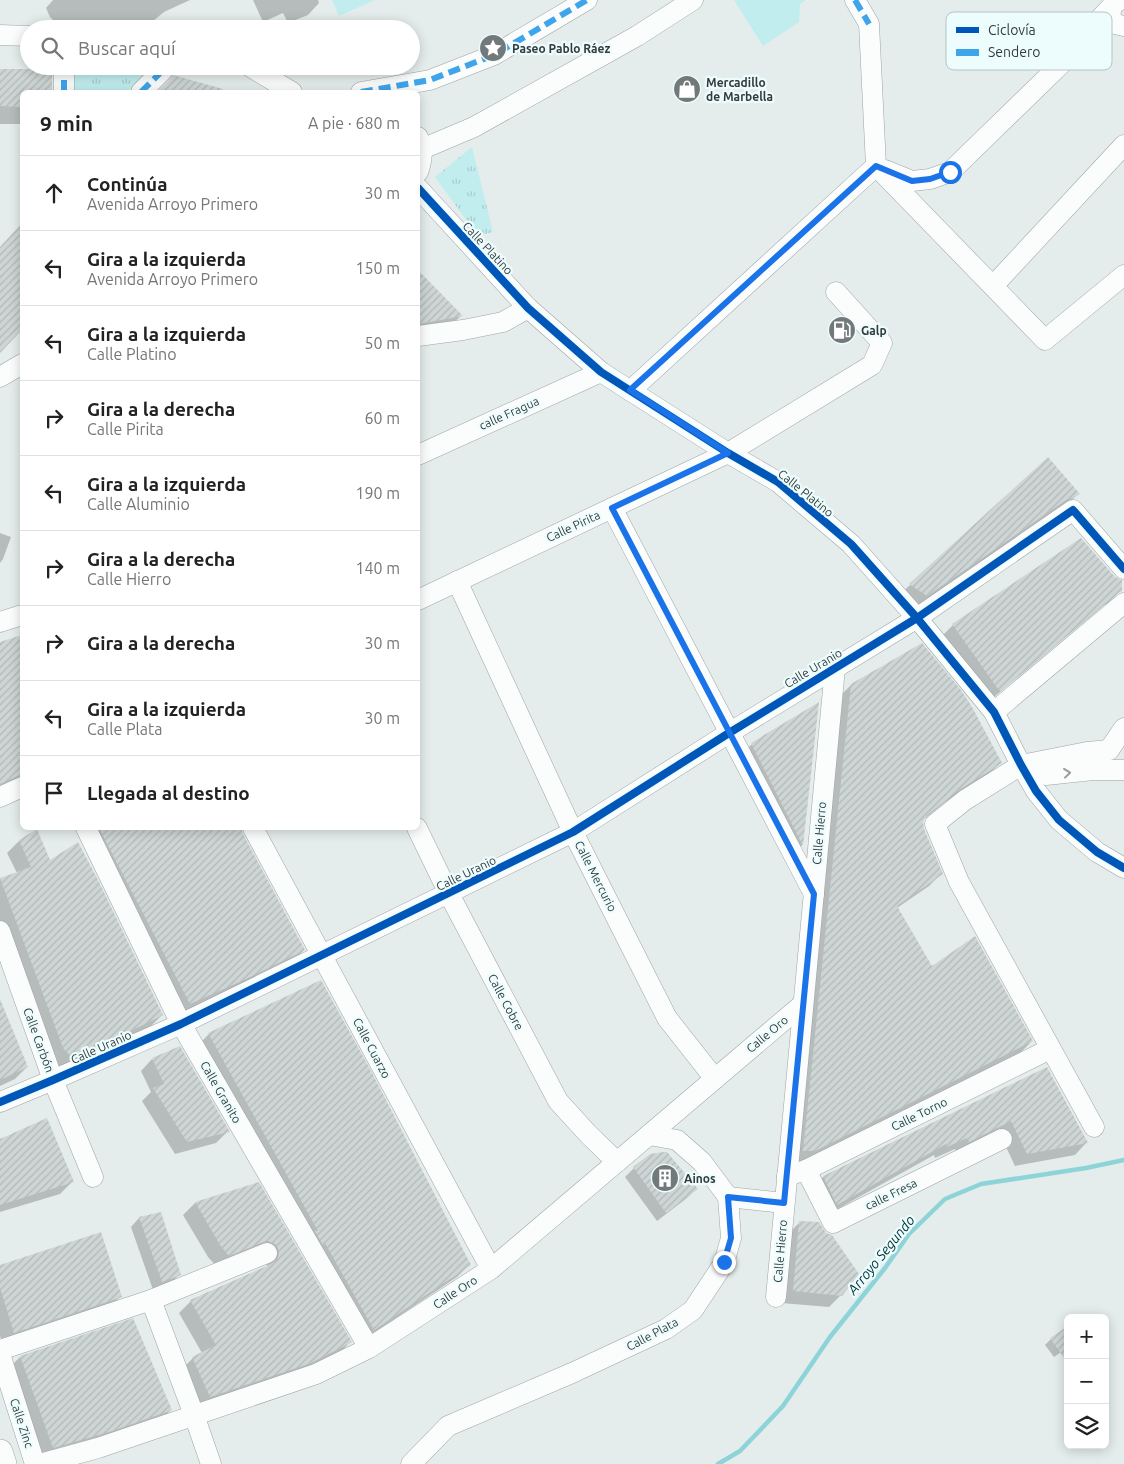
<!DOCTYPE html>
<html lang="es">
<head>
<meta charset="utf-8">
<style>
	:root { --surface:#fff; --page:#f2f2f2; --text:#222; --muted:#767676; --line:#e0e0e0 }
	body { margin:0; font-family:Ubuntu,sans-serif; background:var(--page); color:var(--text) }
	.controls { position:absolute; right:15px; bottom:15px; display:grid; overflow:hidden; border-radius:8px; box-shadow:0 2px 12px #0003 }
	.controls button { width:45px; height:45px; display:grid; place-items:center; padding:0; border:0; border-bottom:1px solid var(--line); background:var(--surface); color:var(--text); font:25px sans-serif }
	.stop { position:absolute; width:15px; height:15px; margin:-11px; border:4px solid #1a73e8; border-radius:50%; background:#fff }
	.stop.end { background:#1a73e8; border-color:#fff; box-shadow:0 1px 5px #0008 }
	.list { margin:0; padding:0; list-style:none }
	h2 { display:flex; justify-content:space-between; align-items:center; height:65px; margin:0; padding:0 20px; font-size:21px }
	h2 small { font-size:16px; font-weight:400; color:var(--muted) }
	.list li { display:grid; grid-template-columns:32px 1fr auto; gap:15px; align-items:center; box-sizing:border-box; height:75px; padding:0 20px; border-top:1px solid var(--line) }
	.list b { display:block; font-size:19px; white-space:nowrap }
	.list p { margin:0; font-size:16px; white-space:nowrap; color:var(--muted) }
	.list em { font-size:16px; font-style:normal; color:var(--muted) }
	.icon { flex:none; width:28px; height:28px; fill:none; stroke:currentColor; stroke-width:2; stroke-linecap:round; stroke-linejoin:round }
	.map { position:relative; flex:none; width:1124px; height:1464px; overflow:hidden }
	.search { position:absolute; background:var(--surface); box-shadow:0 2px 12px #0003; left:20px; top:20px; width:400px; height:55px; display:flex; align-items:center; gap:12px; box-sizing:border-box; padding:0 18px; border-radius:28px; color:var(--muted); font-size:19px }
	.panel { position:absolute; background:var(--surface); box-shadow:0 2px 12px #0003; left:20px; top:90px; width:400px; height:740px; border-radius:8px }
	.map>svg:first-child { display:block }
</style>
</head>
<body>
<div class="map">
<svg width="1124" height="1464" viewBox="0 0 1124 1464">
	<defs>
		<pattern id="grass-tufts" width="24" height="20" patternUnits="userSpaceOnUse" patternTransform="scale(1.25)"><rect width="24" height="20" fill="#c1edef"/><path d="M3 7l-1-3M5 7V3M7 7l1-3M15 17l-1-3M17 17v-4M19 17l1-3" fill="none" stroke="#a6ccce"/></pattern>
		<pattern id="building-hatch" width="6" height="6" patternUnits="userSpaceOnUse" patternTransform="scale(1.25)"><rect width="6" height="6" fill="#ced5d5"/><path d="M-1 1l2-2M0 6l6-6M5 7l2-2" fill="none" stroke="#b2b8b8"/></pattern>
	</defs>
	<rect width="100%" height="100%" fill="#e4ecec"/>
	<g fill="url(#grass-tufts)">
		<path d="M71,67l77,4 -21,21h-56z"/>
		<path d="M472,147l21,85 -15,4 -43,-59z"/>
	</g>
	<g fill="#c1edef">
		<path d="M332,0h43l-36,16z"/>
		<path d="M734,0h72l-6,4 -1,18 -36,24z"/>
	</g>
	<g fill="#0003">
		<path d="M53,0h137l-26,12 -11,9 -98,1 -5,-5 -4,-9z"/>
		<path d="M253,0h65l1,3 -11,12 -20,8 -5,-10 -20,9z"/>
		<path d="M0,70l51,1v21h-29v32h-22z"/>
		<path d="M218,89l7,3h-67l2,-2z"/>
		<path d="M22,224v104l-22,23v-103z"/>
		<path d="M418,271l43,45 -12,11 -31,6z"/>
		<path d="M1048,459l30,35 -12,12 -151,102 -17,-12z"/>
		<path d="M0,533l11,4 -8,22 -3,4z"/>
		<path d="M1120,591l-12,12 -5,3 -115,96 -47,-65 12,-12z"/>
		<path d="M22,636v144l-22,10v-147z"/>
		<path d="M851,685l149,78 -12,12 -43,27 -21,17 -2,2 1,8 18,45 -12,12 -32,22 34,59 101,74 -12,12 -218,109h-10l47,-465z"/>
		<path d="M817,705l-15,140 -11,12 -51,-101 12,-12z"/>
		<path d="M81,828h159l1,6 63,116 -12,12 -114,53z"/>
		<path d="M36,831l13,31 113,153 -12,12 -90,42 -9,-9 -51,-139v-42l17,-6 -10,-20 12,-12z"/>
		<path d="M0,1002l27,65 -12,12 -15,7z"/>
		<path d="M209,1034l260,231 -12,12 -95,64 -165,-295z"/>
		<path d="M152,1059l76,72 -12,12 -41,11 -33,-53 9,-9 -10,-21z"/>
		<path d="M1047,1069l39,74 -11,12 -60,11 -16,-34 -42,21 -2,-4 -20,9 -1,-3 -109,61 -14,-27 12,-12z"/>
		<path d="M0,1141l72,41 -12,12 -60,18z"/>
		<path d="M634,1168l62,21 -9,9 -30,23 -32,-44z"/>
		<path d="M258,1183l92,159 -11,12 -41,21 -100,34 -17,-39 12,-12 9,-5 -23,-40 12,-12 76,-34 -1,-7 -49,7 -9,-10 -25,-42 12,-12z"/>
		<path d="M139,1218l40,57 -9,9 -17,6 -22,-63z"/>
		<path d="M800,1222l41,73 -12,12 -48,-4 7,-69z"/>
		<path d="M0,1266l120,31 -12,12 -105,35 -3,-8z"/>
		<path d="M1051,1339l17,8 -14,10 -9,-12z"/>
		<path d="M20,1357l151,53 -12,12 -118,37 -33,-90z"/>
	</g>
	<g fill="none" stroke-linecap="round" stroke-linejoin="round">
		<path stroke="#8cd4d8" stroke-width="4.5" d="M718,1464l22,-13 43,-45 47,-69 55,-69 24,-34 36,-35 36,-15 105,-16 38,-8"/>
	</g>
	<g fill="url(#building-hatch)">
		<path d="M0,69h52v23h-30v15l-22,-1z"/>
		<path d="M173,75l50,14 -1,3h-65l13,-13z"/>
		<path d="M22,223v107l-22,23v-106z"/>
		<path d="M418,270l45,46 -45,8z"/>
		<path d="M1048,457l32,37 -7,4 -7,2 -139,96 -18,-12z"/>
		<path d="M1081,538l34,39 7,3v11l-6,3 -115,97 -3,-2 -46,-65z"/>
		<path d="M22,635v140l-5,1 -17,8v-142z"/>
		<path d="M922,643l39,47 11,17 30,56 -43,27 -32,25 -4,7 1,7 19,45 -46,32 35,60 43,-30 58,105 -218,110h-12l48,-467z"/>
		<path d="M819,702l-16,144 -52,-103z"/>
		<path d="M99,828h142l2,6 62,116 -59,29 -56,25z"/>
		<path d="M37,829l13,31 28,-18 21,40 64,133 -62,31 -29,12 -9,-10 -63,-170 31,-11 -12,-27z"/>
		<path d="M321,980l49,89 101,196 -97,65 -49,-87 -2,2 -8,-14h3l-110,-198z"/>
		<path d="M0,999l28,68 -28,13z"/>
		<path d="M180,1046l50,86 -43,10 -34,-54 11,-4 -12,-26z"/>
		<path d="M1047,1067l41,76 -61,11 -16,-33 -42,21 -2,-4 -20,9 -1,-3 -109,61 -14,-29z"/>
		<path d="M47,1118l27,64 -74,23v-66z"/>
		<path d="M663,1152h4l31,37 -32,24 -33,-46 17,-13z"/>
		<path d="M259,1182l93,160 -41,21 -101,34 -18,-40 24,-12 -26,-45 81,-36 6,-4 2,-6 -1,-6 -3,-4 -7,-3 -5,1 -34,14 -9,-11 -25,-43z"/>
		<path d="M161,1212l20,63 -19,7 -23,-65z"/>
		<path d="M799,1221l20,1 7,11 6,2 27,39 -17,22 -49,-5z"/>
		<path d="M101,1232l21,65 -108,36 -14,-45v-23z"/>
		<path d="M133,1318l39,92 -60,21 -59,17 -33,-92z"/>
		<path d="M1068,1326v38l-18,-26z"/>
	</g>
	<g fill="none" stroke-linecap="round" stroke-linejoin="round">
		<g stroke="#9fa4a4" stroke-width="21">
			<g id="minor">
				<path d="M1117,2l-5,4 -2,10 5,8 9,2"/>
				<path d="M0,35l29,1"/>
				<path d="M249,66l43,26"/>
				<path d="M64,92v-26"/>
				<path d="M141,92l21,-21"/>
				<path d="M361,92l69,-12 64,-25 93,-55"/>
				<path d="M418,137c5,14 5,21 0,35"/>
				<path d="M422,149l52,-22 163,-91 56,-36"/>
				<path d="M876,166l169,174 79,-65"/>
				<path d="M885,170l27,11 18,-2 20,-7 143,-139 1,-8 18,-19"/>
				<path d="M418,188l110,120 73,64 127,81 50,29 73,62 66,74 77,94 27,53 15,26 23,29 38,32 27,16"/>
				<path d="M993,286l131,-141"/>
				<path d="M418,336l45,-6 40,-8 25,-14"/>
				<path d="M0,377l22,-13"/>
				<path d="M630,391l246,-225 -7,-142 -14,-24"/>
				<path d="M418,455l183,-83"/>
				<path d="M612,508l202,386"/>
				<path d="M457,581l116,251 94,186 48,61"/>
				<path d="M418,600l310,-147 144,-88 10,-22 -46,-51"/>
				<path d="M0,622l22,-7"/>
				<path d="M994,712l130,-109"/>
				<path d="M1109,750l15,-22"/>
				<path d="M1021,765l25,10 47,-5h31"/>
				<path d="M0,797l22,-10"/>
				<path d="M86,828l95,196 188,324"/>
				<path d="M253,828l238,441"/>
				<path d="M417,828l32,66 109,207 30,33 29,28"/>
				<path d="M0,931l53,149 40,97"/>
				<path d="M0,1102l53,-22 128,-56 392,-192 156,-99 188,-115 156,-108 51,59"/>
				<path d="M1094,1127l-135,-245 -24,-58 30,-24 56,-35 66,-13 22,-2"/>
				<path d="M806,1170l27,53 169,-84"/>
				<path d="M787,1176l19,-6 244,-121"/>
				<path d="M728,1197l56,6"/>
				<path d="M776,1297l59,-629"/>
				<path d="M151,1300l43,115 17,49"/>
				<path d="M0,1350l151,-50 116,-47"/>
				<path d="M0,1354l35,110"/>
				<path d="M40,1464l58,-16 218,-74 53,-26 122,-79 312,-265"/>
				<path d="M411,1464l37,-38 124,-53 94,-44 27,-19 31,-47 7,-25 -3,-41 -26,-35 -25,-22 -28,-5"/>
			</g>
		</g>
		<g stroke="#9fa4a4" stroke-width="26">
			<path id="major" d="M0,1452l4,12"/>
		</g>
		<use href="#minor" stroke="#fbfcfc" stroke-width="20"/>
		<use href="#major" stroke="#fbfcfc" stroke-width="25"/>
		<g stroke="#3ea4ec" stroke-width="6" stroke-dasharray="12 6" stroke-linecap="butt">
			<path d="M855,0l14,24"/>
			<path d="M64,92v-26"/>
			<path d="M141,92l21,-21"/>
			<path d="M361,92l69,-12 64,-25 93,-55"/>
		</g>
		<g stroke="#edfdfe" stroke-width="11">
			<g id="cycleway">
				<path d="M418,188l110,120 73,64 127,81 50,29 73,62 66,74 77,94 27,53 15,26 23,29 38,32 27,16"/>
				<path d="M0,1102l53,-22 128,-56 392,-192 156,-99 188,-115 156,-108 51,59"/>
			</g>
		</g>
		<use href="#cycleway" stroke="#0057b8" stroke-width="8"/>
	</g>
	<defs><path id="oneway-chevron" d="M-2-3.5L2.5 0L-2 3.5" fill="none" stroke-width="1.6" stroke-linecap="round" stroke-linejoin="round" transform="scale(1.25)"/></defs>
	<use stroke="#989c9c" href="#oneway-chevron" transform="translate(1067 773) rotate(-6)"/>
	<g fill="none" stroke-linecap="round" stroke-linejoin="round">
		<path stroke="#1a73e8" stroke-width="6" d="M724,1262l7,-24 -3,-41 56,6 30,-309 -202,-386 116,-55 -98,-63 246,-224 36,15 18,-2 20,-7"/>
	</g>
	<defs>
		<g id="sight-disc" transform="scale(1.4375)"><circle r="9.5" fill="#72797a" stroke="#edfdfe"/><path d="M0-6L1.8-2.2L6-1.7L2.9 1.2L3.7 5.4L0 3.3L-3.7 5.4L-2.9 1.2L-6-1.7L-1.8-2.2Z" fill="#fff"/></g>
		<g id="shop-disc" transform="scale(1.4375)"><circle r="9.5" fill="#72797a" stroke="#edfdfe"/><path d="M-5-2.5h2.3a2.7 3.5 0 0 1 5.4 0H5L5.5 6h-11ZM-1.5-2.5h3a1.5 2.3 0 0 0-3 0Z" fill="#fff"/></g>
		<g id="fuel-disc" transform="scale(1.4375)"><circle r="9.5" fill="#72797a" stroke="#edfdfe"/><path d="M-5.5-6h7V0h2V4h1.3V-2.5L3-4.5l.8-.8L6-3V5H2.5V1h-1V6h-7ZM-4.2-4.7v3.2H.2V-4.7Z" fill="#fff"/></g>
		<g id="building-disc" transform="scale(1.4375)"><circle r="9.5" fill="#72797a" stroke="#edfdfe"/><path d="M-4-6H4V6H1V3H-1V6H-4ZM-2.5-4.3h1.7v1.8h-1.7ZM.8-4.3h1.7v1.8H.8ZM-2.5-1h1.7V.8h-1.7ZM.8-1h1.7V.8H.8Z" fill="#fff"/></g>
	</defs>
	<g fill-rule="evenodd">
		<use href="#sight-disc" x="493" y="48"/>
		<use href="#shop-disc" x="687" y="89"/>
		<use href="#fuel-disc" x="842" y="330"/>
		<use href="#building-disc" x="665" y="1178"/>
	</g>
	<g text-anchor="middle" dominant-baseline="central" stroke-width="4.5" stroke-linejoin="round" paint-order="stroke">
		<g font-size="12" font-weight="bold" fill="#353b3c" stroke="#edfdfe" text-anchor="start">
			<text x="512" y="48">Paseo Pablo Ráez</text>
			<text x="706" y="82">Mercadillo<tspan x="706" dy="14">de Marbella</tspan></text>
			<text x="861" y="330">Galp</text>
			<text x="684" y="1178">Ainos</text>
		</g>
		<g font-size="12" fill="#353b3c" stroke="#edfdfe">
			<text transform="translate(488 248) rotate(47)">Calle Platino</text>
			<text transform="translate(509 413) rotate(-24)">calle Fragua</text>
			<text transform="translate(806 493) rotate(39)">Calle Platino</text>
			<text transform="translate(573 526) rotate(-25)">Calle Pirita</text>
			<text transform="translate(813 668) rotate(-31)">Calle Uranio</text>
			<text transform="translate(819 833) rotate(-85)">Calle Hierro</text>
			<text transform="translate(466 873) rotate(-26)">Calle Uranio</text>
			<text transform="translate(596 876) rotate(63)">Calle Mercurio</text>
			<text transform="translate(506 1002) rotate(62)">Calle Cobre</text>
			<text transform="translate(767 1034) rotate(-40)">Calle Oro</text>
			<text transform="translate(39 1040) rotate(70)">Calle Carbón</text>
			<text transform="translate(101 1047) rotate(-24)">Calle Uranio</text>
			<text transform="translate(372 1048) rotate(62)">Calle Cuarzo</text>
			<text transform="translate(221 1092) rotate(60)">Calle Granito</text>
			<text transform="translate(919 1114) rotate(-26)">Calle Torno</text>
			<text transform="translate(891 1194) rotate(-26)">calle Fresa</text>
			<text transform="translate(780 1251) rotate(-85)">Calle Hierro</text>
			<text transform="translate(455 1292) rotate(-33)">Calle Oro</text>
			<text transform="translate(652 1334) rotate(-28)">Calle Plata</text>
			<text transform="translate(22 1423) rotate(72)">Calle Zinc</text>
		</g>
		<g font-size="14" font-style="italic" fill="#003235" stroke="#edfdfe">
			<text transform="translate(881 1255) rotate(-51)">Arroyo Segundo</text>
		</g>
	</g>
	<rect x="946" y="12" width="166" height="58" rx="8" fill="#edfdfe" stroke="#b6c3c4" stroke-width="1"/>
	<rect x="956" y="27" width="23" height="6" fill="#0057b8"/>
	<rect x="956" y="49" width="23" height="7" fill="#3ea4ec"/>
	<g font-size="14" fill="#353b3c">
		<text x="988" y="35">Ciclovía</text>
		<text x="988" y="57">Sendero</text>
	</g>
</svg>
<div class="controls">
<button>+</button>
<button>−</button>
<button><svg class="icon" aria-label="layers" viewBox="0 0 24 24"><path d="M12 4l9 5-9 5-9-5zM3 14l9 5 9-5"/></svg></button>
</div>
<div class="stop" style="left:950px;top:172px"></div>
<div class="stop end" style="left:724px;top:1262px"></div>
<div class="search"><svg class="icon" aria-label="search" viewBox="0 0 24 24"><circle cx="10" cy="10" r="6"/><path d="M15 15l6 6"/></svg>Buscar aquí</div>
<section class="panel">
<h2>9 min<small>A pie · 680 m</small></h2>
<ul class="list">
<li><svg class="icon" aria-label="ahead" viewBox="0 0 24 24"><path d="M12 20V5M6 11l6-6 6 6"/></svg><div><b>Continúa</b><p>Avenida Arroyo Primero</p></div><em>30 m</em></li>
<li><svg class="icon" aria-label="left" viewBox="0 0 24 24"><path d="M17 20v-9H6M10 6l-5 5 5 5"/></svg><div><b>Gira a la izquierda</b><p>Avenida Arroyo Primero</p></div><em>150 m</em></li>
<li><svg class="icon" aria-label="left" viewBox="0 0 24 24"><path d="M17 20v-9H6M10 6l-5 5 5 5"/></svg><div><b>Gira a la izquierda</b><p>Calle Platino</p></div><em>50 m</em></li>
<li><svg class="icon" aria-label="right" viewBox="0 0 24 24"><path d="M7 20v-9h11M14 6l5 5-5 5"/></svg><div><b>Gira a la derecha</b><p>Calle Pirita</p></div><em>60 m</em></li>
<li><svg class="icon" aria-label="left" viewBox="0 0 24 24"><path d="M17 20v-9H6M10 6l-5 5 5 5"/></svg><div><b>Gira a la izquierda</b><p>Calle Aluminio</p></div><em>190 m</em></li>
<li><svg class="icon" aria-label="right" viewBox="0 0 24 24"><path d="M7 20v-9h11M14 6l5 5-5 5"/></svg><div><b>Gira a la derecha</b><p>Calle Hierro</p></div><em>140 m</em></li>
<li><svg class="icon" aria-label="right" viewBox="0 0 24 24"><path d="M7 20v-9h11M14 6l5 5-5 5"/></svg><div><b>Gira a la derecha</b></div><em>30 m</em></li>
<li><svg class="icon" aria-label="left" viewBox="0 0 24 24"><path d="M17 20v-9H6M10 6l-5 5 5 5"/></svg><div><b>Gira a la izquierda</b><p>Calle Plata</p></div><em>30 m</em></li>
<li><svg class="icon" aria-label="arrive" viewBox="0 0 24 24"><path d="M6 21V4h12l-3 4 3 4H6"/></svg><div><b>Llegada al destino</b></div></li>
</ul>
</section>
</div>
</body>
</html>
